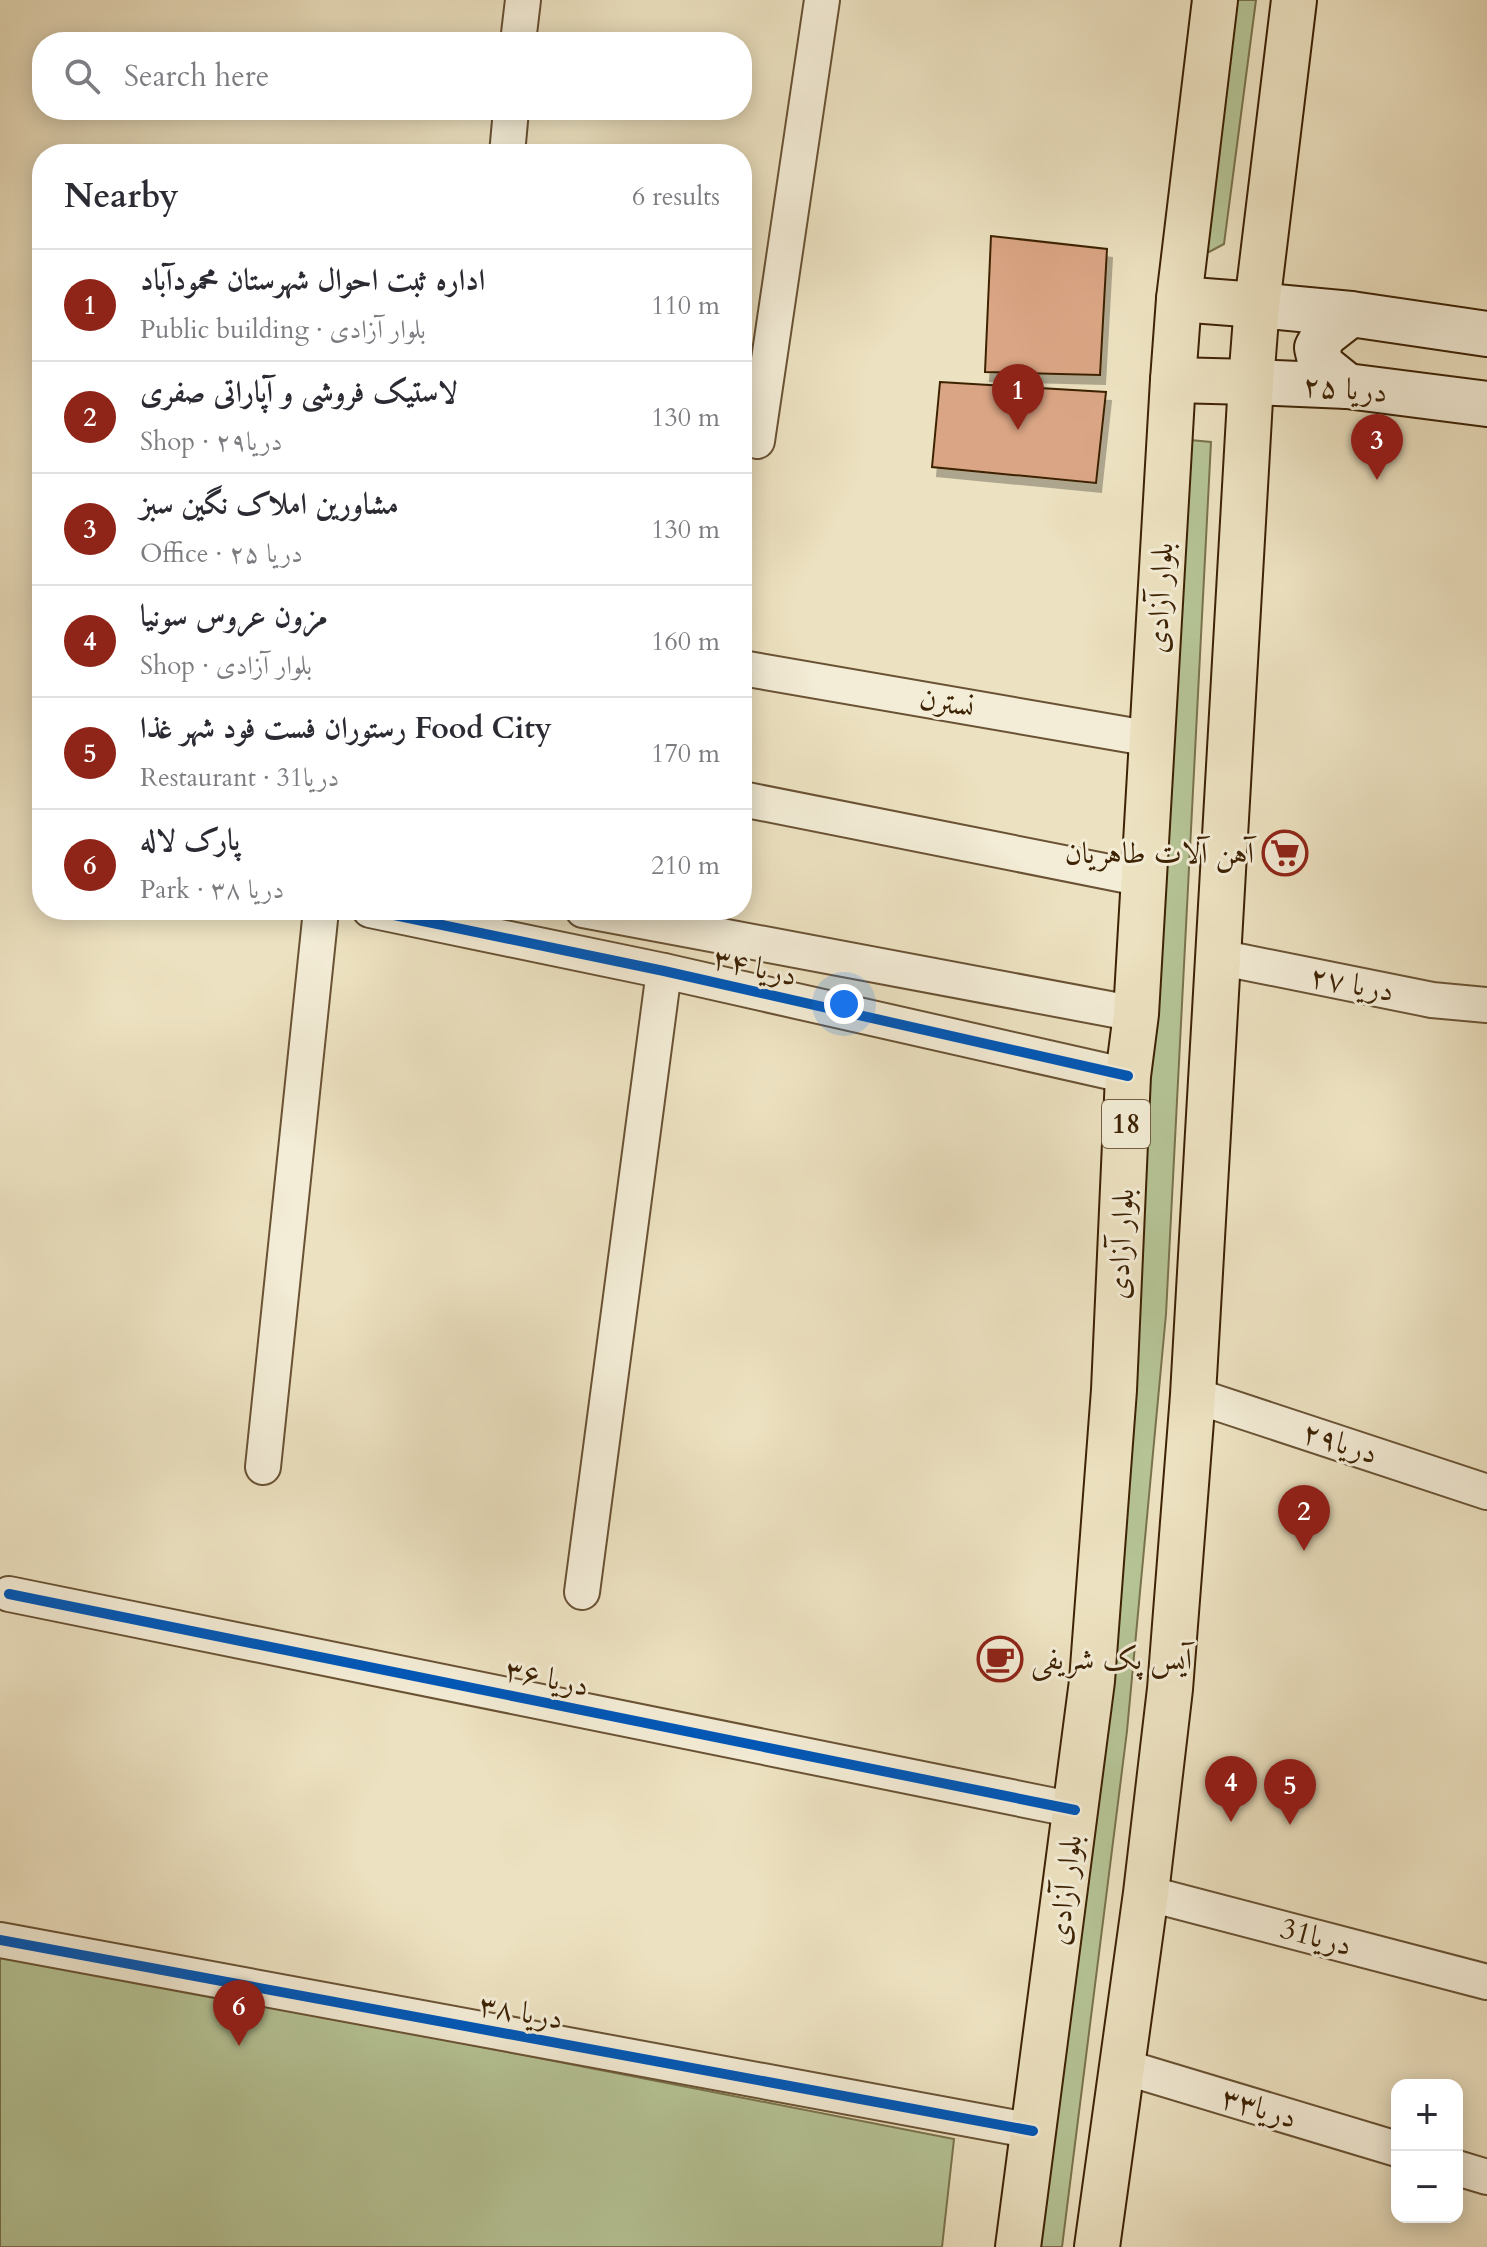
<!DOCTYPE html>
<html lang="en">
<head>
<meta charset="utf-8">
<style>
	:root { --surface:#fff; --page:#f7f7f7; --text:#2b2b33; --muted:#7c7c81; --line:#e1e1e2; --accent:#8f2418 }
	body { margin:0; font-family:Cardo,Amiri,serif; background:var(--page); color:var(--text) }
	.controls { position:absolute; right:24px; bottom:24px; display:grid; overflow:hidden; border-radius:16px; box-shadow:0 4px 20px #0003 }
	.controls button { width:72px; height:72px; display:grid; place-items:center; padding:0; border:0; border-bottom:2px solid var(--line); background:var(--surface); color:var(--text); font:40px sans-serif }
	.you { position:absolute; left:844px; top:1004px; width:28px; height:28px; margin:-20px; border:6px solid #fff; border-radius:50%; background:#1a73e8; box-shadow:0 0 0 12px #1a73e833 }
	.badge { display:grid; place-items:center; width:52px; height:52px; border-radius:50%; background:var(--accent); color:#fff; font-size:26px; font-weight:700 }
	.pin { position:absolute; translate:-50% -66px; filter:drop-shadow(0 2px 4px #0008) }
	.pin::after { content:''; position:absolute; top:42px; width:28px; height:24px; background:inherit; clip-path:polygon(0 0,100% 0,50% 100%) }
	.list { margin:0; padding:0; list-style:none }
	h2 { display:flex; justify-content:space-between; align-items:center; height:104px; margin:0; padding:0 32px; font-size:34px }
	h2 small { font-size:26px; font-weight:400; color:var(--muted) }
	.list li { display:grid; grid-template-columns:52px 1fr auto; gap:24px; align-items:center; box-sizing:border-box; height:112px; padding:0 32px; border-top:2px solid var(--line) }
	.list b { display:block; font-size:30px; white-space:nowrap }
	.list p { margin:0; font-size:26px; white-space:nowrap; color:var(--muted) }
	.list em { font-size:26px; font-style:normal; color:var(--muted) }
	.icon { flex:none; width:44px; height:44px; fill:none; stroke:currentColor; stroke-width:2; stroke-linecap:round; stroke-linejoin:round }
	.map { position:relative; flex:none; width:1487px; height:2247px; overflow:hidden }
	.search { position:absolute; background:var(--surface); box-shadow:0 4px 20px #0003; left:32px; top:32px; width:720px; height:88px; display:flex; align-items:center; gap:20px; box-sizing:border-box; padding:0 28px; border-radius:32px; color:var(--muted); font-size:30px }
	.panel { position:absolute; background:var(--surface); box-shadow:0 4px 20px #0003; left:32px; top:144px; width:720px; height:776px; border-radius:32px }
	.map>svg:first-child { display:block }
</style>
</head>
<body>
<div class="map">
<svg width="1487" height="2247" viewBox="0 0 1487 2247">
	<defs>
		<filter id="shadow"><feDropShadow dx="5" dy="9" stdDeviation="0" flood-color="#0004"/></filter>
	</defs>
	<rect width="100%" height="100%" fill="#ece1c0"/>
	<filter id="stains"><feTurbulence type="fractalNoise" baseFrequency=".0025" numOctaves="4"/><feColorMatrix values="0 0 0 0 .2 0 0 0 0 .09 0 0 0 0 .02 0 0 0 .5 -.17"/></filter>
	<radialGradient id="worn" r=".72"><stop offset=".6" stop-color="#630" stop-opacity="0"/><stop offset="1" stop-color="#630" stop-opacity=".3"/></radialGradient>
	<g fill="#b5c395" stroke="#79724c" stroke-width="2">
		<path d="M1226,0h30l-32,244 -15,8 -14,-7z"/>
		<path d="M1190,440l21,2 -45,872 -39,417 -65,516h-32z"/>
		<path d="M0,1953l954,186 -12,108h-942z"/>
	</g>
	<g fill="#daa584" stroke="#3d2204" stroke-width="2" filter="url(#shadow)">
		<path d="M991,236l116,13 -7,126 -115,-3z"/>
		<path d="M940,382l166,10 -10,91 -164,-16z"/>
	</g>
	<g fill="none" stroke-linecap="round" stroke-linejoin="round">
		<g stroke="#695233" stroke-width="38">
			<g id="minor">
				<path d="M518,42l5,-42"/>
				<path d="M507,154l4,-44"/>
				<path d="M757,441l65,-441"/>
				<path d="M742,668l410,71"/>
				<path d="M742,799l402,80"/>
				<path d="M370,910l294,61 464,105"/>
				<path d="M583,910l553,104"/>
				<path d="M1218,957l214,43 55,5"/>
				<path d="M1193,1395l294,97"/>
				<path d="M263,1467l58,-557"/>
				<path d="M582,1592l82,-621"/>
				<path d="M9,1594l1066,216"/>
				<path d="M1146,1893l341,89"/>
				<path d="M0,1940l1033,191"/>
				<path d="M1121,2066l276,83"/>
				<path d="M1457,2168l30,9"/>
			</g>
		</g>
		<g stroke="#3d2204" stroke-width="48">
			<g id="secondary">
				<path d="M1257,305l94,9 136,20"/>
				<path d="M1251,382l96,4 140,18"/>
				<path d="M1347,386l-26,-21 -4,-17 7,-13 27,-21"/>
			</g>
		</g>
		<g stroke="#3d2204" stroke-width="48">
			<g id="primary">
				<path d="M1179,299l78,6"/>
				<path d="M1173,380l78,2"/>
				<path d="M1018,2247l74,-566 22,-291 14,-314 8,-62 37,-634 6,-81 36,-299"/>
				<path d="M1097,2247l49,-354 24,-204 23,-294 58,-1013 6,-77 37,-305"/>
			</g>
		</g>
		<use href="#minor" stroke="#f3ecd6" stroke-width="34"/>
		<use href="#secondary" stroke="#f3ecd6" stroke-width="44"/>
		<use href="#primary" stroke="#ece1c0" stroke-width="44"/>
		<g stroke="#f3ecd6" stroke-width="15">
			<g id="cycleway">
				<path d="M370,910l294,61 464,105"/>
				<path d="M9,1594l1066,216"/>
				<path d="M0,1940l1033,191"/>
			</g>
		</g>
		<use href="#cycleway" stroke="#0057b8" stroke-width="10"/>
	</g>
	<defs>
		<g id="supermarket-ring" transform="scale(2.3)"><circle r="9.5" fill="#f3ecd6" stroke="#8f2418" stroke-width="1.5"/><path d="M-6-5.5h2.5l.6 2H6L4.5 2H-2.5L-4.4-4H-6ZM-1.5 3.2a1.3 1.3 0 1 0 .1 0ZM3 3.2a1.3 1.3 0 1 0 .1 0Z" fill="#8f2418"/></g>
		<g id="cafe-ring" transform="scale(2.3)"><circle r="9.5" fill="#f3ecd6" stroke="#8f2418" stroke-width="1.5"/><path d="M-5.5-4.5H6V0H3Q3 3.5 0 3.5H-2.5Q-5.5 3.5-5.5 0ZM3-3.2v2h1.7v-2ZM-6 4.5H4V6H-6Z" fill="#8f2418"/></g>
	</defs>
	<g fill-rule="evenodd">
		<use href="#supermarket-ring" x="1285" y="853"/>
		<use href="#cafe-ring" x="1000" y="1659"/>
	</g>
	<g text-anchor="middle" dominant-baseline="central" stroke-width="6" stroke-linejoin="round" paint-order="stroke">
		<rect fill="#f3ecd6" stroke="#745f43" stroke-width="2" x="1102" y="1100" width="48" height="48" rx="6"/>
		<g font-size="28" font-weight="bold" fill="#3d2204">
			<text x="1126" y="1124">18</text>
		</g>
		<g font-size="30" fill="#3d2204" stroke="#f3ecd6">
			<text transform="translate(1345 389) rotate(5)">دریا ۲۵</text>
			<text transform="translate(1160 598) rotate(-87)">بلوار آزادی</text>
			<text transform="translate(947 703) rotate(10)">نسترن</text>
			<text transform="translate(755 967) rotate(13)">دریا ۳۴</text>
			<text transform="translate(1352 984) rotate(11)">دریا ۲۷</text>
			<text transform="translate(1121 1244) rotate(-87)">بلوار آزادی</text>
			<text transform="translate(1340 1443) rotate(18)">دریا۲۹</text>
			<text transform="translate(547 1678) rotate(12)">دریا ۳۶</text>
			<text transform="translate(1065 1890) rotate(-83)">بلوار آزادی</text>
			<text transform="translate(1316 1937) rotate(15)">دریا31</text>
			<text transform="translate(521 2012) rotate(10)">دریا ۳۸</text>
			<text transform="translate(1259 2108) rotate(17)">دریا۳۳</text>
		</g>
		<g font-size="30" fill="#3d2204" stroke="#f3ecd6" text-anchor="end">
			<text x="1254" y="853">آهن آلات طاهریان</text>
			<text x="1031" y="1659" text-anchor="start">آیس پک شریفی</text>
		</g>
	</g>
	<rect width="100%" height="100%" filter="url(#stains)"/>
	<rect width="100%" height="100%" fill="url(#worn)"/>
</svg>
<div class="controls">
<button>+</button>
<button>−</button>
</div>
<div class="you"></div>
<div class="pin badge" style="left:1018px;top:430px">1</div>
<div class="pin badge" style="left:1304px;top:1551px">2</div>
<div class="pin badge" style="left:1377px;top:480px">3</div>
<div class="pin badge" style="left:1231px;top:1822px">4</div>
<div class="pin badge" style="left:1290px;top:1825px">5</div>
<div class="pin badge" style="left:239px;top:2046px">6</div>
<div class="search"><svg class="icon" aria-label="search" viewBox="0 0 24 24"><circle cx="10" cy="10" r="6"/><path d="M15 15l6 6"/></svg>Search here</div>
<section class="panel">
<h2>Nearby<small>6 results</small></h2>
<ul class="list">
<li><span class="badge">1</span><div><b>اداره ثبت احوال شهرستان محمودآباد</b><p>Public building · بلوار آزادی</p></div><em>110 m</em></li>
<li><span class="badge">2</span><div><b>لاستیک فروشی و آپاراتی صفری</b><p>Shop · دریا۲۹</p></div><em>130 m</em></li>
<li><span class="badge">3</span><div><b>مشاورین املاک نگین سبز</b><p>Office · دریا ۲۵</p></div><em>130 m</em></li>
<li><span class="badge">4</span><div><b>مزون عروس سونیا</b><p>Shop · بلوار آزادی</p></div><em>160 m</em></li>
<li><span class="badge">5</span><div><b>رستوران فست فود شهر غذا Food City</b><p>Restaurant · دریا31</p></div><em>170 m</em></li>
<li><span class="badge">6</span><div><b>پارک لاله</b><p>Park · دریا ۳۸</p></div><em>210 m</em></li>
</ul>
</section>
</div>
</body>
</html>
